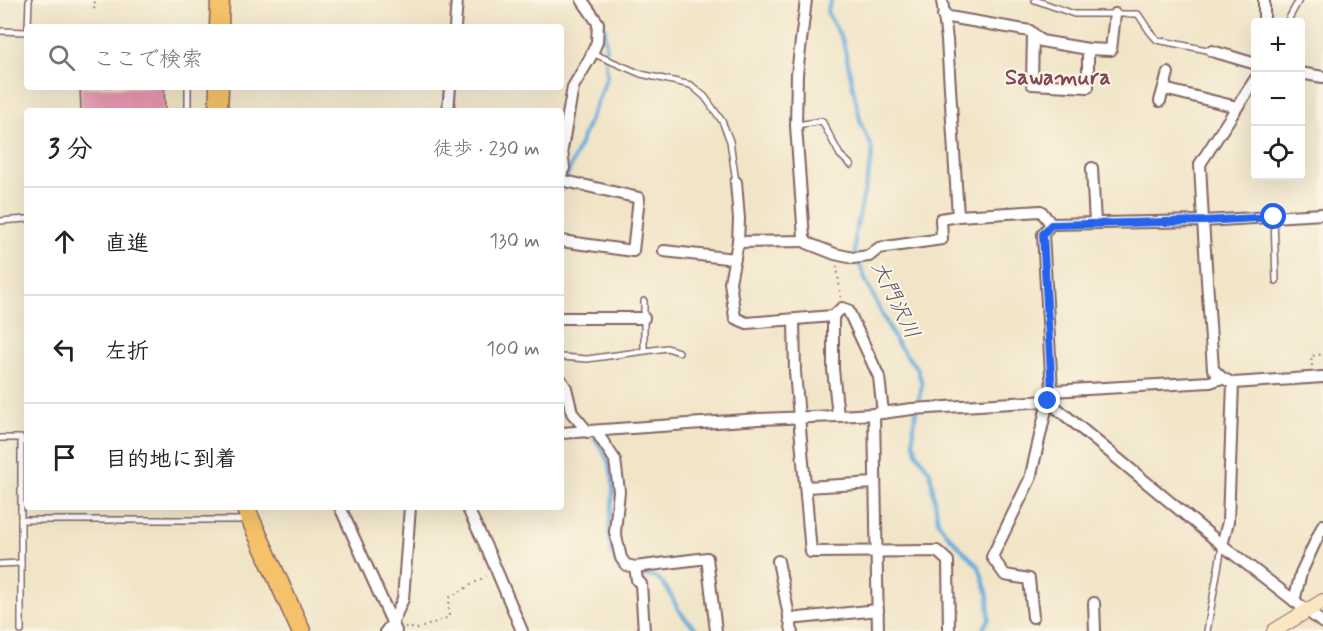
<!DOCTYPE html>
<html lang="ja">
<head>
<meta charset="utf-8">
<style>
	:root { --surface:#fff; --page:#f2f2f2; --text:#222; --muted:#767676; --line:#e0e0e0 }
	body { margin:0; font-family:Mynerve,"Klee One",sans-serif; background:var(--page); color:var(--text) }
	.controls { position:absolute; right:18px; top:18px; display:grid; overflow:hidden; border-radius:6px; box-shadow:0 6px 24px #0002 }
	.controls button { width:54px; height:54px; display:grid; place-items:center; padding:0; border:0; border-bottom:2px solid var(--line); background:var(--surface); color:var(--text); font:30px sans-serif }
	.stop { position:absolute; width:18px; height:18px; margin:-14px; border:4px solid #2563eb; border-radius:50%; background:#fff }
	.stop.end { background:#2563eb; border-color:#fff; box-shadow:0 2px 6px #0008 }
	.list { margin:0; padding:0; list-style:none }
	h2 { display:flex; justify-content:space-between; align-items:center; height:78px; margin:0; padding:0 24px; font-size:26px }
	h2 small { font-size:20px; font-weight:400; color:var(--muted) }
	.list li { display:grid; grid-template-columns:39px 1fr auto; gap:18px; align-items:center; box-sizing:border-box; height:108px; padding:0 24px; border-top:2px solid var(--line) }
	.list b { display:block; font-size:22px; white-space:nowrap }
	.list em { font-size:20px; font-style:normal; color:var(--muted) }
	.icon { flex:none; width:33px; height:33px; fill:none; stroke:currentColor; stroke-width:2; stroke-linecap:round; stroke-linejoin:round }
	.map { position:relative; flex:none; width:1323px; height:631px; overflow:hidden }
	.search { position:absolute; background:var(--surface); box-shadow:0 6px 24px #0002; left:24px; top:24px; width:540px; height:66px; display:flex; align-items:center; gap:15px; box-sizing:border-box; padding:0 21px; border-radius:6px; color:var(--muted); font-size:22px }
	.panel { position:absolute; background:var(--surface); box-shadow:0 6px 24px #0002; left:24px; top:108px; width:540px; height:402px; border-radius:6px }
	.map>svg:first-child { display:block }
</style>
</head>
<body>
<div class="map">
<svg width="1323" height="631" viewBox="0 0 1323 631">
	<rect width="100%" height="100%" fill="#fcf5e5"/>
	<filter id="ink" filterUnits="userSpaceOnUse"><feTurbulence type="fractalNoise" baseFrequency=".0167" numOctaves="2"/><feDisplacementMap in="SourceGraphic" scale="12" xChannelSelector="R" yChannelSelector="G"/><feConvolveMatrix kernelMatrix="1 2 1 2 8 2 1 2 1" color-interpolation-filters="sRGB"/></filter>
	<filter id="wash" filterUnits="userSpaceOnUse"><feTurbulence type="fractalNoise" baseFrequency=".008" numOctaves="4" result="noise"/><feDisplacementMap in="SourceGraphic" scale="24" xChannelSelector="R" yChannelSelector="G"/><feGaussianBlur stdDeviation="1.35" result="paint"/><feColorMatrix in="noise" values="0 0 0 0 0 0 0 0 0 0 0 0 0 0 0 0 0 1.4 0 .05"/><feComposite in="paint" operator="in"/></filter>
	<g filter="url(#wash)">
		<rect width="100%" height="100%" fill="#f1e5c8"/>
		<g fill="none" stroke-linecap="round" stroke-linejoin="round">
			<g stroke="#65acdb" stroke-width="4">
				<path d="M590,0l8,14"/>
				<path d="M831,0l-4,12 16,29 18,83 11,24v10l-17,76v18l11,29 30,61 22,28 4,15 -8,37 -1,20 4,11 13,19 8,49 8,12 33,34 9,28 1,24 -7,12"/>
				<path d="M601,21l4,8 1,23"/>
				<path d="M567,176l40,-99 -1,-16"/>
				<path d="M561,190l1,-3"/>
				<path d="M594,438c12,14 19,33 19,52 0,20 -8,40 -2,60 5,15 14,24 30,25 6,1 12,1 17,4 12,8 15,25 24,35 4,6 11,11 16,17"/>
			</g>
		</g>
		<g id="blocks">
			<path fill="#e690ab" d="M80,87h84l1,24h-84z"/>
		</g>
	</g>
	<g filter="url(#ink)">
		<use href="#blocks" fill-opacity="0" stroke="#846462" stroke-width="1.5"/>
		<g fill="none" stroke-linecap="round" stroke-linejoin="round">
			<g stroke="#846462" stroke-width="8">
				<g id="lane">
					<path d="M1035,0l39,14h64l12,18 7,8 55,11"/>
					<path d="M1287,22l12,-22"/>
					<path d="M28,27l1,-27"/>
					<path d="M0,31l27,1"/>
					<path d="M592,53l49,21 50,11 14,12 17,24 8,20 6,41"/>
					<path d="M188,87v24"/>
					<path d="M797,125l25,-4 18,34 11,10"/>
					<path d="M1274,217l2,64"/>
					<path d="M0,221l27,-2"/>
					<path d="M644,351v-50"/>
					<path d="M561,357l26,2 80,-11 12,4"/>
					<path d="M0,438h21v193"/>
					<path d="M21,520h218l8,-3"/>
					<path d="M0,564l21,-1"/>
					<path d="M1207,631l15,-85"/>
				</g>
			</g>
			<g stroke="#846462" stroke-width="14">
				<g id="street">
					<path d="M806,0l-9,74 -1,52 8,112 3,5 28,11 18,4 16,-2 10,-8 63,-9 -1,-20 17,-3 83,-5 10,13"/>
					<path d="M942,0l5,40 11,176"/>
					<path d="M943,16l87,15 11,10 47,8 23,1 4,-36"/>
					<path d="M1264,22v-22"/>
					<path d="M455,27l2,-27"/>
					<path d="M1033,34l-1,50 56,3v-38"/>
					<path d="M1212,51l44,13"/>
					<path d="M1300,73l23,4"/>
					<path d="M1256,78l-56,86 3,57 10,148 9,9 11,5 90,-6"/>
					<path d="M1164,89l73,18"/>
					<path d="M1160,101l8,-28"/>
					<path d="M448,111l2,-24"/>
					<path d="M1092,168l3,55"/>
					<path d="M561,175l3,-7 -2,-19 11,-62 17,-29 7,-16 1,-19 -16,-23"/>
					<path d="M561,180l78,18 -6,53 -72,-10"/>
					<path d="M736,182l3,37 -1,23 -8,40 5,36 12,5 86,-7 9,-8 6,2 31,67 4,36"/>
					<path d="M1051,224l152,-3 120,-7"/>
					<path d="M738,242l68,-1"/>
					<path d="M664,251l71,8"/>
					<path d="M833,316v53l5,47"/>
					<path d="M561,318h83"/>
					<path d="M794,320l1,52 16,180 126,-1 11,10 1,70"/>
					<path d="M561,380l5,8 6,25 16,19"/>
					<path d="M1052,391l158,-9 12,-4"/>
					<path d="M874,414l4,217"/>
					<path d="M596,431l19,29 4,31 -4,41 6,26 5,7 9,2 72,-9 9,73"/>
					<path d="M561,433l198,-14 79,-3 36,-2 38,-5 136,-8 174,144 101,78"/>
					<path d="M806,487l69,-4"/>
					<path d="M340,507l56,124"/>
					<path d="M467,507l23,48 32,76"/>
					<path d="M1222,545l6,-23 5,-139"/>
					<path d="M778,561l14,70"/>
					<path d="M635,567l2,13 4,4 3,47"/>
					<path d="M1294,601l7,-28 22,-48"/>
					<path d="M1094,603l1,28"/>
					<path d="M1033,617l-4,-38 -24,-4 -13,-18 38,-78 18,-78 4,-10 -9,-157 8,-10"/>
					<path d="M789,619l89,-9"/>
					<path d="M386,631l6,-7 11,-25 7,-92"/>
				</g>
			</g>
			<g stroke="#846462" stroke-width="16">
				<path id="secondary" d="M1274,631l49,-30"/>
			</g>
			<g stroke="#846462" stroke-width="21">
				<g id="highway">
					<path d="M219,27l1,-27"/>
					<path d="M218,111l1,-24"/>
					<path d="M245,507l56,124"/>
				</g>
			</g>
			<g stroke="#846462" stroke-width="2" stroke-dasharray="1.5 4.5" stroke-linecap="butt">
				<path d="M94,9l1,-9"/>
				<path d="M837,266l4,33"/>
				<path d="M1312,366l-1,-10 12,-2"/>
				<path d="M405,627l13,2 31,-12v-19l37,-22"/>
			</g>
			<use href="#lane" stroke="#fff" stroke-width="5"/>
			<use href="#street" stroke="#fff" stroke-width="10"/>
			<use href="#secondary" stroke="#fbe6c4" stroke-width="14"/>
			<use href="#highway" stroke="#f5c16b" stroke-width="18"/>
		</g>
	</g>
	<g fill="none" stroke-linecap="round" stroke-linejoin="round" filter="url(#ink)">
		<path stroke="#2563eb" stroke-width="8" d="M1048,401l4,-9 -9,-158 8,-9 152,-4 71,-4"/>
	</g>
	<g text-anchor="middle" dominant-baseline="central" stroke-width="4.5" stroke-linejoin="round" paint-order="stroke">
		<g font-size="21" font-style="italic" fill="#535069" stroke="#fcf5e5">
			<text transform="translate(895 300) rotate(64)">大門沢川</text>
		</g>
		<g font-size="22" font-weight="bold" fill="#814758" stroke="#fcf5e5">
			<text x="1058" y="78">Sawamura</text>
		</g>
	</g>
</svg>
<div class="controls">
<button>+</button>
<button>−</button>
<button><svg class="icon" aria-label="locate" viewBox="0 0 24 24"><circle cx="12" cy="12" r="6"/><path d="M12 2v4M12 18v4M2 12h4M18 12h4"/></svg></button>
</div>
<div class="stop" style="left:1274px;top:217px"></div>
<div class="stop end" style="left:1048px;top:401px"></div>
<div class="search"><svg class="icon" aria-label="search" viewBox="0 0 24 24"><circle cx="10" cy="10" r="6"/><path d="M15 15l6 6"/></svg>ここで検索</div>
<section class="panel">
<h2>3 分<small>徒歩 · 230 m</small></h2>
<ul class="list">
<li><svg class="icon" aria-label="ahead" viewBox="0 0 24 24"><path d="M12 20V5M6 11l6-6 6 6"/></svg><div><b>直進</b></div><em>130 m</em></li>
<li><svg class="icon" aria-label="left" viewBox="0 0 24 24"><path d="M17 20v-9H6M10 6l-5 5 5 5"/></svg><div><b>左折</b></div><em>100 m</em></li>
<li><svg class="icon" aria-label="arrive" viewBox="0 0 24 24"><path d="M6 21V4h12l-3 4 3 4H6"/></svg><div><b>目的地に到着</b></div></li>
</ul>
</section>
</div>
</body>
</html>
